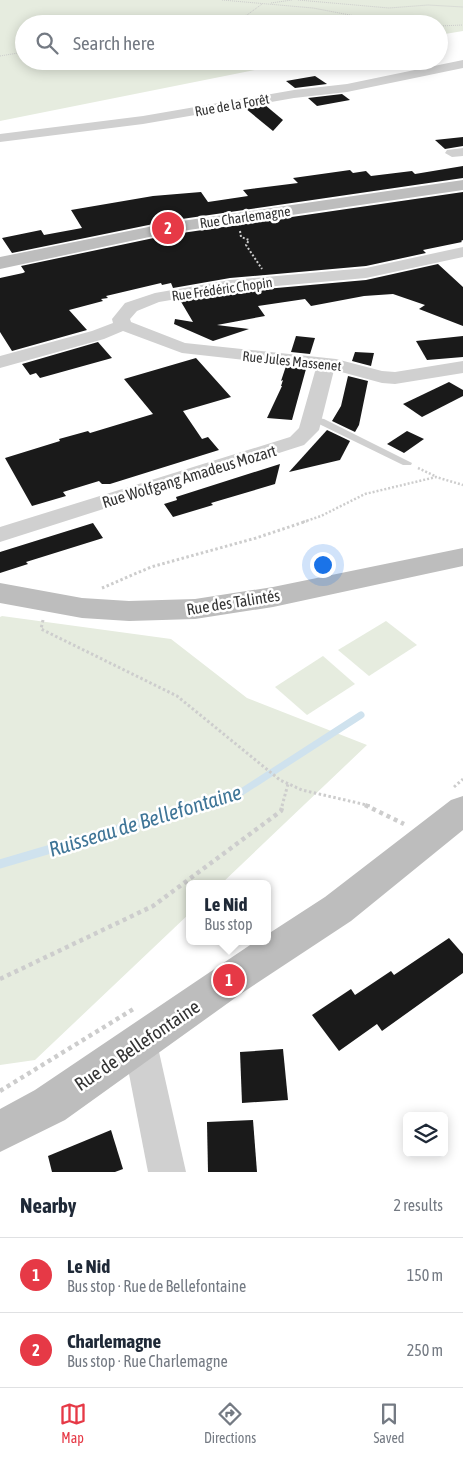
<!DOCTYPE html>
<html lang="en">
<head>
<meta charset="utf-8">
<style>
	:root { --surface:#fff; --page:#f2f2f3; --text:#1f2937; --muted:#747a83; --line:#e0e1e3; --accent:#e63946 }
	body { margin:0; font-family:"Asap Condensed",sans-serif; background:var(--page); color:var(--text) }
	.controls { position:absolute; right:15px; bottom:15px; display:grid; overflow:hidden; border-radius:8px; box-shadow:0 2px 12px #0003 }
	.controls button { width:45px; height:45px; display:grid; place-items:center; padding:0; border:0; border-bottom:1px solid var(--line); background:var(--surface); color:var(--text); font:25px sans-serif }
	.you { position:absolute; left:322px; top:564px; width:18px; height:18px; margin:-12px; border:4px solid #fff; border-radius:50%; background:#1a73e8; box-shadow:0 0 0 8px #1a73e833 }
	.badge { display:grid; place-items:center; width:32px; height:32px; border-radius:50%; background:var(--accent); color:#fff; font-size:16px; font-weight:700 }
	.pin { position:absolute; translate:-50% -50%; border:2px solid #fff; box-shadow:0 1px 5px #0006 }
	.popup { position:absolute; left:186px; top:880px; width:85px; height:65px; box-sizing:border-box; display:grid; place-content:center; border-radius:8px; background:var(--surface); filter:drop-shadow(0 1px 4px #0005); font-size:16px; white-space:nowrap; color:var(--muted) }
	.popup b { font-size:19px; color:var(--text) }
	.popup::after { content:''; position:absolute; left:50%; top:100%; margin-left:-10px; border:10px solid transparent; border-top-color:var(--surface) }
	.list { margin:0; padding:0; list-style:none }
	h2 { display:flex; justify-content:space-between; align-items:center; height:65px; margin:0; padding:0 20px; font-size:21px }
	h2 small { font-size:16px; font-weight:400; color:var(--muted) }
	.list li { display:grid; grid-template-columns:32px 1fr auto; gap:15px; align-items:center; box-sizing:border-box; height:75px; padding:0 20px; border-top:1px solid var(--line) }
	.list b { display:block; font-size:19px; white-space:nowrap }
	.list p { margin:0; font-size:16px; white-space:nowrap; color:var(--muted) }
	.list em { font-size:16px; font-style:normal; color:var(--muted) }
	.icon { flex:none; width:28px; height:28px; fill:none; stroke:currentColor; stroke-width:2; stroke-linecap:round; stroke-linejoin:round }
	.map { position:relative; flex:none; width:463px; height:1172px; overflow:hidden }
	.search { position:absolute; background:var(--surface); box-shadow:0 2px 12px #0003; left:15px; right:15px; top:15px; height:55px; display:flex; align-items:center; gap:12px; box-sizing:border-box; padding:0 18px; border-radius:28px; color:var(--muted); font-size:19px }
	.sheet { height:215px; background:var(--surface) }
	nav { display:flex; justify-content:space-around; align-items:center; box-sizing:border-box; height:70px; border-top:1px solid var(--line); background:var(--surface); font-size:14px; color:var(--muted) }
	nav a { display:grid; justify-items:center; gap:2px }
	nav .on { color:var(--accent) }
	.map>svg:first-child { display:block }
</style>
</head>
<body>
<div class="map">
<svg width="463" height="1172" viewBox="0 0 463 1172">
	<rect width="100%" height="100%" fill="#fff"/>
	<g fill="#e6ecdf">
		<path d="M0,0h463v31l-24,4v-11h-415v37h276l-300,60z"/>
		<path d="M2,616l169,23 76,59 120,47 -146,139h-31v29l-155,147 -35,5v-448z"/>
		<path d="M386,621l31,24 -48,31 -31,-26z"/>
		<path d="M323,656l32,28 -48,31 -32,-28z"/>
	</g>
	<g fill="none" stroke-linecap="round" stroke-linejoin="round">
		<path stroke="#cfe2ee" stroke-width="7" d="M196,806l44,-13 121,-78"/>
		<path stroke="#cfe2ee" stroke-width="9" d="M0,864l200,-59"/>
	</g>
	<g fill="#1a1a1a">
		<path d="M315,76l12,8 -32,4 -9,-7z"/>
		<path d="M342,94l8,6 -33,6 -9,-8z"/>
		<path d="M265,105l18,15 -10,11 -28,-23z"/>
		<path d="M463,137v9l-18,3 -10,-9z"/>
		<path d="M463,166v12l-295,43 -156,32 -10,-15 39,-8 3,5 38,-7 -11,-18 82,-14 48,-4 7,10 40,-6 -5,-6 55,-7 -5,-5 57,-8 3,3 13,-2 5,5 41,-5 3,3z"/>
		<path d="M463,192v48l-2,1 1,1 -39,8 3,3 -60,13 -136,12 -57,10 -2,-5 -9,2 -1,-2 -55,13 2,2 -7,1 2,2 -34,9 18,20 -75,21 -12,-19v-54l23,-5 2,-1 -4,-6 147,-31z"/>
		<path d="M438,264l25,23v39l-44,-17 6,-4 -32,-11 -29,2 -53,10 -6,-7 -47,7 7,10 -48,9 32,4 -36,12 -39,-17 1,-5 18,3 -13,-22 50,-8 136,-12z"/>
		<path d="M296,336l19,2 -5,16 -19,-2z"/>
		<path d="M463,336v21l-36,3 -11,-19z"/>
		<path d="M98,342l14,16 -72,20 -4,-5 -6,2 -8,-11z"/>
		<path d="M355,352l19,1 -3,13 -19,-5z"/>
		<path d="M196,358l35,39 -48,14 19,28 6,-2 11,13 -109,34h-8l-3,-3 -36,11 3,4 -34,10 -27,-48 55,-17 -1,-2 29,-8 2,2 63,-19 -29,-35z"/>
		<path d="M286,366l20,3 -14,51 -25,-2 15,-32h-1l2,-6 -2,1z"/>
		<path d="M348,376l20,5 -9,44 -4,7 -23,-11 9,-15z"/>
		<path d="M449,382l14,8v6l-41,21 -19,-13z"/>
		<path d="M327,430l23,11 -10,19 -51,12z"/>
		<path d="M407,431l17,8 -20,14 -17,-9z"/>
		<path d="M280,464l-5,20 -64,19 2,2 -40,12 -9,-13 13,-4 -1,-3z"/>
		<path d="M93,523l10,15 -77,24 2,2 -28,9v-21z"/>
		<path d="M449,938l14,16v19l-81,58 -5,-7 -38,27 -27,-36 39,-26 4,6 36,-24 3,4z"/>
		<path d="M283,1049l5,51 -46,3 -2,-51z"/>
		<path d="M253,1120l4,52h-49l-1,-50z"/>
		<path d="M111,1130l12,39 -8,3h-63l-4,-16z"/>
	</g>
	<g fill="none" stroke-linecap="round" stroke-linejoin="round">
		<g stroke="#cdcdcd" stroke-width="1" stroke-dasharray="1 1" stroke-linecap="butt">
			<path d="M222,0l91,8 84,16"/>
			<path d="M298,0l91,8 39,-3 35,2"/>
			<path d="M271,3l21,-3"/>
			<path d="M216,24l31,-9 15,-11"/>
			<path d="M439,26l24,-1"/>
			<path d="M0,56l24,-4"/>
		</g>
		<path stroke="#cdcdcd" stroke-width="2" stroke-dasharray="2 2" stroke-linecap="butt" d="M240,231l1,6 8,3 -3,5 16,24"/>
		<g stroke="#cdcdcd" stroke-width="2.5" stroke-dasharray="2 2" stroke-linecap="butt">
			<path d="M418,468l17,8"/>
			<path d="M303,522l18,-6 44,-22 71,-17 27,8"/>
		</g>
		<g stroke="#cdcdcd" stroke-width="3" stroke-dasharray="2.5 2.5" stroke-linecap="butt">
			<path d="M102,588l49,-21 105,-29 51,-17"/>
			<path d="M43,620l-2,9 136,67 103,84 22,10 69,16"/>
			<path d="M454,787l9,-8"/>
			<path d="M282,806l6,-22"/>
		</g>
		<g stroke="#cdcdcd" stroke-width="4.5" stroke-dasharray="4 4" stroke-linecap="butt">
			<path d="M365,805l39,19"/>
			<path d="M0,979l153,-73 128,-95 2,-6"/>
			<path d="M0,1091l135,-83"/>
		</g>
		<path fill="#d0d0d0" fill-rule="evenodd" d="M312,417l12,2 88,44 -1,2h-8l-84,-41 -10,-2v-4z"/>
		<g fill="#d0d0d0" fill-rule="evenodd">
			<path d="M463,60v8l-116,24 -53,6 -151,26 -143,18v-8l143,-18 151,-26 53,-6z"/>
			<path d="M463,148v8l-11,1 -7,-4 2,-3z"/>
			<path d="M463,247v10l-97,21 -136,12 -71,12 -22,9 -7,8 1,3 54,21 151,16 46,12 13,1 68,-11v12l-68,11 -13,-1 -48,-13 -15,60 -15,15 -304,97v-15l290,-90 9,-9 17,-60 -134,-15 -59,-22 -19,8 -104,29v-12l92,-25 21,-8 -1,-4 13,-16 30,-10 75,-13 136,-12z"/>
			<path d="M140,1026l12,5 5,12 29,129h-38l-25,-129 5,-12z"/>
		</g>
		<g fill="#bdbdbd" fill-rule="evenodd">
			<path d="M463,180v10l-295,43 -168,36v-12l168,-34z"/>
			<path d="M463,548v18l-190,41 -78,12 -66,2 -47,-3 -82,-15v-20l82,15 47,3 66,-2 78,-12z"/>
			<path d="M463,796v34l-112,91 -109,72 -177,127 -65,32v-43l35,-19 221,-149h12v-7l57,-37 126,-97z"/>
		</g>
	</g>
	<g text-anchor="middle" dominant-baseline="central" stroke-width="5" stroke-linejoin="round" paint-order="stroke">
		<g font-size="14" fill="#333" stroke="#fff">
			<text transform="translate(232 105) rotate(-10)">Rue de la Forêt</text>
			<text transform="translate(245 217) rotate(-8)">Rue Charlemagne</text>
			<text transform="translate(222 289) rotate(-8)">Rue Frédéric Chopin</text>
			<text transform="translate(292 361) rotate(6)">Rue Jules Massenet</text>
		</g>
		<g font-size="16" fill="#333" stroke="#fff">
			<text transform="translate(189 476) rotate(-17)">Rue Wolfgang Amadeus Mozart</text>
			<text transform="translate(233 602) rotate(-9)">Rue des Talintés</text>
		</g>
		<g font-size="19" fill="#333" stroke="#fff">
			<text transform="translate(137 1045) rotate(-34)">Rue de Bellefontaine</text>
		</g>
		<g font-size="21" font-style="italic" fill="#3f7597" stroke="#fff">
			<text transform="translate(145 820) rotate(-17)">Ruisseau de Bellefontaine</text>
		</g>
	</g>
</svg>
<div class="controls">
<button><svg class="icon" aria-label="layers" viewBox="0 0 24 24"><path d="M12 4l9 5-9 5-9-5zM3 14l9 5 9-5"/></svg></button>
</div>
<div class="you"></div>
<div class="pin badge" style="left:229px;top:980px">1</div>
<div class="popup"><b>Le Nid</b>Bus stop</div>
<div class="pin badge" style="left:168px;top:228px">2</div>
<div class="search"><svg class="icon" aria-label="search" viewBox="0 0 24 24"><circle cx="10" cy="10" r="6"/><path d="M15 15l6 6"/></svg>Search here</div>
</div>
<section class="sheet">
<h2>Nearby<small>2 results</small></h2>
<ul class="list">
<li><span class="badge">1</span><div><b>Le Nid</b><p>Bus stop · Rue de Bellefontaine</p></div><em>150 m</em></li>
<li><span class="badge">2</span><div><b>Charlemagne</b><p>Bus stop · Rue Charlemagne</p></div><em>250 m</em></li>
</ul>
</section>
<nav>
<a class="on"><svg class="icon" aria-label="map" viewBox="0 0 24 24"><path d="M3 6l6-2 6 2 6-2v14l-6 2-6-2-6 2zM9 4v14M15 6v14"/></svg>Map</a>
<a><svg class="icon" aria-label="directions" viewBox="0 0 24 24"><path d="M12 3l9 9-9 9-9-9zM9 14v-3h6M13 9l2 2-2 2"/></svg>Directions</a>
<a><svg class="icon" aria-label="saved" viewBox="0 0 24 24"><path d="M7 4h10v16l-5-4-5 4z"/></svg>Saved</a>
</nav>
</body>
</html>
